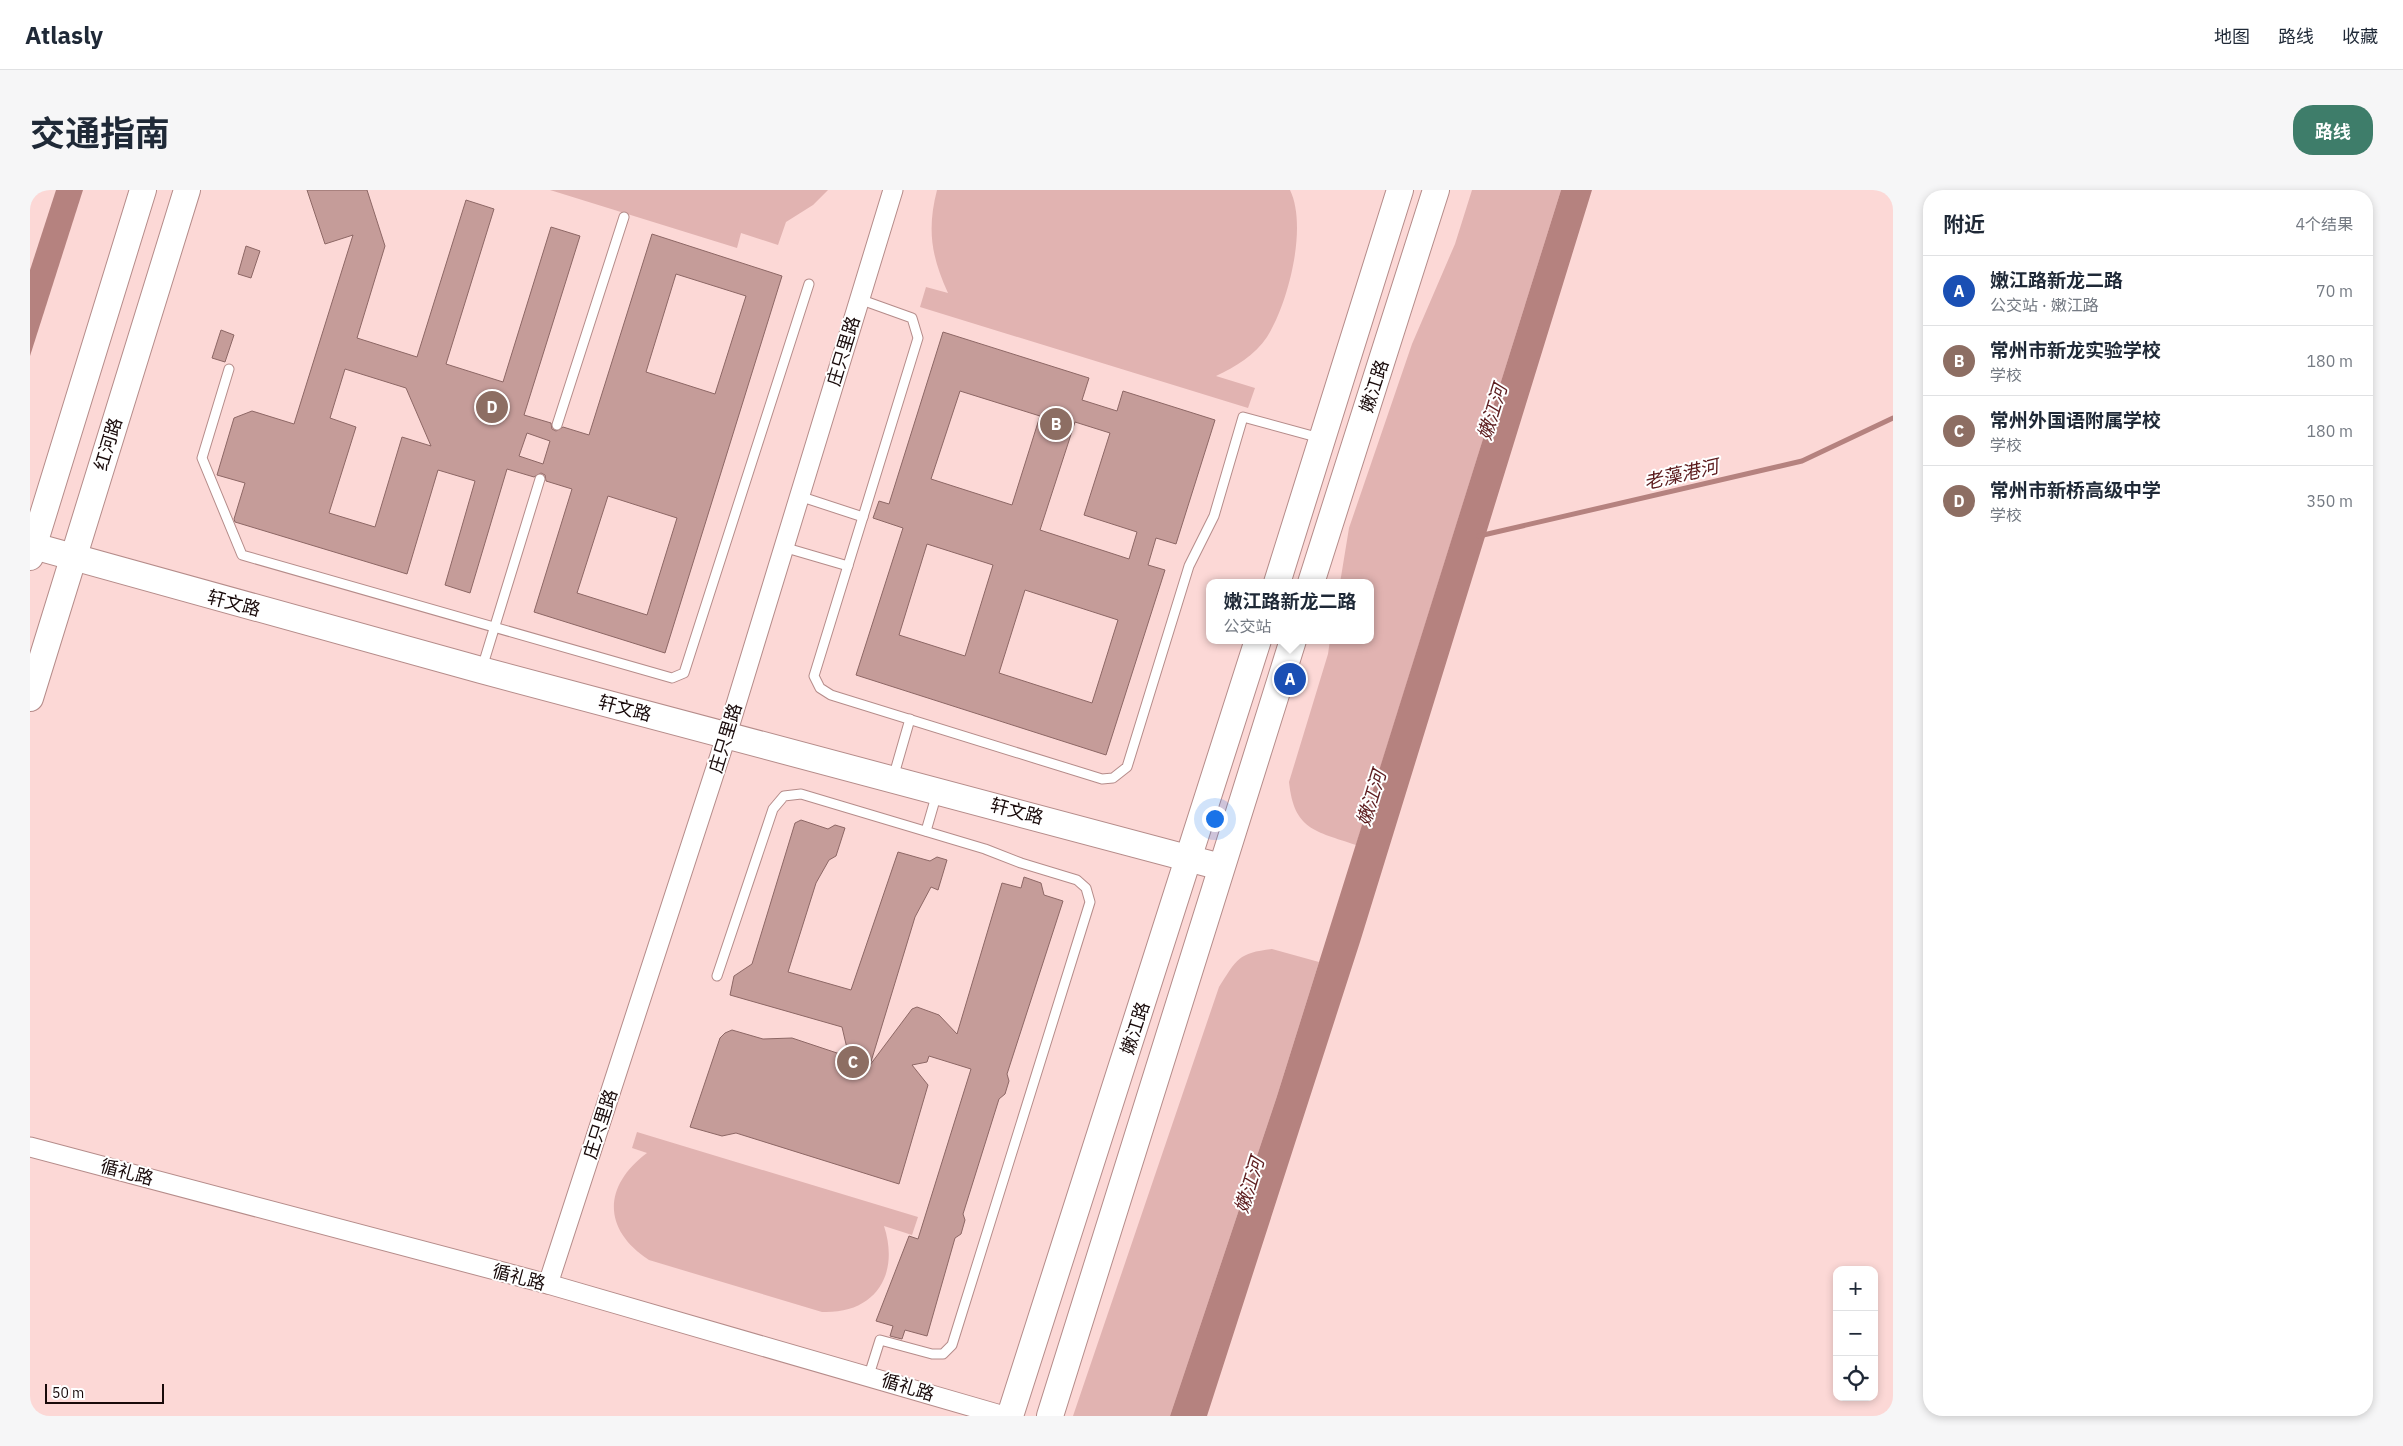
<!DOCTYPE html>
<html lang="zh">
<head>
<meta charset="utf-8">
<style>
	:root { --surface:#fff; --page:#f6f6f7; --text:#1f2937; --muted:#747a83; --line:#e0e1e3; --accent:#3e7d6a }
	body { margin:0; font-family:"IBM Plex Sans","Noto Sans SC",sans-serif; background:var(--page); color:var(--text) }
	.controls { position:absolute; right:15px; bottom:15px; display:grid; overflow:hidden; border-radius:10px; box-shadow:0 2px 8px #0003 }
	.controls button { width:45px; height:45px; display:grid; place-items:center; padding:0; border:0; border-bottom:1px solid var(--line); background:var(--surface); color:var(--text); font:25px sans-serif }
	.scale { position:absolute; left:15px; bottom:12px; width:119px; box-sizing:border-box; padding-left:5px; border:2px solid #180a0a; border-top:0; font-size:14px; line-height:18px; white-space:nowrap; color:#180a0a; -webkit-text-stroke:4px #fff; paint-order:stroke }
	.you { position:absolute; left:1184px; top:628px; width:18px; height:18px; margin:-12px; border:4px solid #fff; border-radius:50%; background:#1a73e8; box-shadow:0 0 0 8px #1a73e833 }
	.badge { display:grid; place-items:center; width:32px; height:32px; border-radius:50%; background:var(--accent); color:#fff; font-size:16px; font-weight:700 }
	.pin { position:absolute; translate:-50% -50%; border:2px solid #fff; box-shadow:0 1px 5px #0006 }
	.popup { position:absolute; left:1176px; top:389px; width:168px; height:65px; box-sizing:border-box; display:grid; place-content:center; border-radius:10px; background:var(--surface); filter:drop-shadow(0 1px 4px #0005); font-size:16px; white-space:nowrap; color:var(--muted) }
	.popup b { font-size:19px; color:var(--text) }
	.popup::after { content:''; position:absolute; left:50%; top:100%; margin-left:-10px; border:10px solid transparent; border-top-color:var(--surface) }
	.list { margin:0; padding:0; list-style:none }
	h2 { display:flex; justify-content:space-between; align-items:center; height:65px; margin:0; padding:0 20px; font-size:21px }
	h2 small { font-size:16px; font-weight:400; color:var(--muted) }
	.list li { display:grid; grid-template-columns:32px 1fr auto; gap:15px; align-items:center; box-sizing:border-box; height:70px; padding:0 20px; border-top:1px solid var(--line) }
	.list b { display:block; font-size:19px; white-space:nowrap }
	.list p { margin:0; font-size:16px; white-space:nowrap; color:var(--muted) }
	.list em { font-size:16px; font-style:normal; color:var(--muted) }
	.icon { flex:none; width:28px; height:28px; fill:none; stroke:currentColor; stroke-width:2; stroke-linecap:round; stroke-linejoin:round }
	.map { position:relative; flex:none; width:1863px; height:1226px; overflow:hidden; border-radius:20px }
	header { display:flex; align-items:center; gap:30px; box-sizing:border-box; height:70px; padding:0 25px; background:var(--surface); border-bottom:1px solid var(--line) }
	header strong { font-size:24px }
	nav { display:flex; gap:28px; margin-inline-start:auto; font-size:18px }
	.intro { display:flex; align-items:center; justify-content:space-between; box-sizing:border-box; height:120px; padding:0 30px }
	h1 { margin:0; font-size:35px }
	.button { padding:12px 22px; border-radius:20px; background:var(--accent); color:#fff; font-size:18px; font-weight:700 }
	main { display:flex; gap:30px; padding:0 30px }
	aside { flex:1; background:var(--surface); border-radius:20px; box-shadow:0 2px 8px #0003 }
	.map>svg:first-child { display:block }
</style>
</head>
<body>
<header>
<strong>Atlasly</strong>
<nav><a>地图</a><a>路线</a><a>收藏</a></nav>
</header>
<div class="intro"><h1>交通指南</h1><a class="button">路线</a></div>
<main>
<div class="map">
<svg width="1863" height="1226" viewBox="0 0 1863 1226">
	<rect width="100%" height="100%" fill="#fcd8d6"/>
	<g fill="#e1b3b1">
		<path d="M520,0h278l-15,15 -27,17 -8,23 -37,-12 -4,15z"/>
		<path d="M907,0h353c18,37 -2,114 -23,147 -12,18 -32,30 -51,39l39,12 -7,20 -328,-101 6,-20 22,6c-17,-37 -21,-64 -11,-103z"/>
		<path d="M1442,0h89l-205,655c-41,-14 -62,-15 -67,-63l39,-128 2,-14h40v-57h-30l9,-55 63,-184 43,-100z"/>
		<path d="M1242,759l47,13 -42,134 -107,320h-97l146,-429c18,-28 19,-34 53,-38z"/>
		<path d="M607,942l281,85 -6,18 -28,-9c16,49 -9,88 -62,86l-173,-52c-47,-31 -46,-74 -2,-107l-15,-5z"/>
	</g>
	<g fill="#b5827f">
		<path d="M26,0h27l-53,166v-86z"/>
		<path d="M1531,0h31l-232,752 -153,474h-37l107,-320z"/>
	</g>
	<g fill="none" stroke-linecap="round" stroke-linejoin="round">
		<path stroke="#b5827f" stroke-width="5" d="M1449,346l323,-75 91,-43"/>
	</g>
	<g fill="#c59c99" stroke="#8d6765" fill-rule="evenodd">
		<path d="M277,0h60l18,56 -28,92 60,19 49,-157 28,9 -48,155 57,18 48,-155 29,9 -56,179 27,8 1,6 4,2 7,-4 26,8 63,-201 130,42 -117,377 -131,-41 38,-123 -26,-8 -1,-6 -4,-2 -7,4 -27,-8 -37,124 -25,-8 30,-104 -37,-11 -31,104 -172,-52 -1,-3 11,-36 -28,-8 17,-57 18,-7 42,13 59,-189 -28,9zM646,84l70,22 -31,98 -69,-22zM315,179l61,19 25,58 -29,-9 -27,90 -46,-14 27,-86 -26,-9zM497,243l23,8 -7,23 -24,-8zM578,306l69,22 -30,97 -70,-22z"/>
		<path d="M216,56l14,5 -9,27 -13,-4z"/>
		<path d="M191,140l13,5 -9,27 -13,-4z"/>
		<path d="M913,142l146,46 -7,22 35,11 6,-20 92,29 -39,124 -20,-6 -8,27 17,5 -59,185 -250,-80 47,-147 -30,-10 6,-17 10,3zM930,201l80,25 -28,89 -81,-26zM1045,232l35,11 -26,82 53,17 -8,27 -89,-29zM897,354l66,21 -28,91 -66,-21zM995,400l93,30 -26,83 -93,-30z"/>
		<path d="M771,630l27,9 7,-4 10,3 -9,28 -7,4 -13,23 -28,89 63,18 47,-138 32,9 7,-4 10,3 -9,30 -7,-3 -16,30 -45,148 42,-56 5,-2 22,8 18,19 45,-151 19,5 3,-11 17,6 3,12 19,6 -56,173 2,7 -4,13 -6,5 -36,115 2,6 -4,14 -6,4 -28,98 -22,-6 -3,9 -12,-3 3,-10 -17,-5 33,-85 9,3 53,-170 -42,-13 -2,6 -15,3 16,20 -29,99 -163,-51 -14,3 -32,-9 30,-89 5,-5 7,-3 31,9 29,-1 57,19 -7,-30 -112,-32 4,-19 18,-12 43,-141z"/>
	</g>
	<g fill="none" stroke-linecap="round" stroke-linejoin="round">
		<g stroke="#b58c8a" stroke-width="11">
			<g id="lane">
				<path d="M829,109l53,19 6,20 -104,338 6,12 11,7 271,84 11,-1 14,-11 62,-201 25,-50 29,-99 77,21"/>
				<path d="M199,179l-27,89 40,97 430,123 12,-5 125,-389"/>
				<path d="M527,235l67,-208"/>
				<path d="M769,306l64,21"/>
				<path d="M753,357l65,19"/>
				<path d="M452,478l58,-189"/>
				<path d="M863,588l17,-59"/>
				<path d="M896,641l11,-38"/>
				<path d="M687,786l56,-167 11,-13 17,-2 184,55 36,14 56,17 9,8 4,14 -138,443 -9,9h-11l-52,-14 -11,35"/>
			</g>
		</g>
		<g stroke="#b58c8a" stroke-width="21">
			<g id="street">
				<path d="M0,957l518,137 456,132"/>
				<path d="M518,1094l179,-550 166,-544"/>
			</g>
		</g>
		<g stroke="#b58c8a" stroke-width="28">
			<g id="secondary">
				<path d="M0,355l451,125 740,197"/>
				<path d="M0,367l113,-367"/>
				<path d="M1247,393l123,-393"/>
				<path d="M1281,393l125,-393"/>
				<path d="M0,508l157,-508"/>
				<path d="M980,1226l248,-776"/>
				<path d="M1020,1226l243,-776"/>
			</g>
		</g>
		<use href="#lane" stroke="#fff" stroke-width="9"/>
		<use href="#street" stroke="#fff" stroke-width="19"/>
		<use href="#secondary" stroke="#fff" stroke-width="26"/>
	</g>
	<g text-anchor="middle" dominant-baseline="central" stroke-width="4" stroke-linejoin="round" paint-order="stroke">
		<g font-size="18" fill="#180a0a" stroke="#fff">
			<text transform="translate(813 161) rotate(-73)">庄只里路</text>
			<text transform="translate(1344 196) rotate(-72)">嫩江路</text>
			<text transform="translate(78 254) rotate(-73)">红河路</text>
			<text transform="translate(204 413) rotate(15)">轩文路</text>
			<text transform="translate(595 518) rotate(15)">轩文路</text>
			<text transform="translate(695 548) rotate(-73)">庄只里路</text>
			<text transform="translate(987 621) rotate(15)">轩文路</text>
			<text transform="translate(1105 838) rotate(-72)">嫩江路</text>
			<text transform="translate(570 934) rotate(-72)">庄只里路</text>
			<text transform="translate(97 982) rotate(15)">循礼路</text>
			<text transform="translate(489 1087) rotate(15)">循礼路</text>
			<text transform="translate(878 1197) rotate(17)">循礼路</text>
		</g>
		<g font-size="19" font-style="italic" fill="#5c1c1e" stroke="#fff">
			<text transform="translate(1462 222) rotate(-73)">嫩江河</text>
			<text transform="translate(1651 284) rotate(-13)">老藻港河</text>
			<text transform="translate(1341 608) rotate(-73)">嫩江河</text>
			<text transform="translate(1219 995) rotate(-73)">嫩江河</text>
		</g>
	</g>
</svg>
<div class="controls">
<button>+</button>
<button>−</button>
<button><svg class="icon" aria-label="locate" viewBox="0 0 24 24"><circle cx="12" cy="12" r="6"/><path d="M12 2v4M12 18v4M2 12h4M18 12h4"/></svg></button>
</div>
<div class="scale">50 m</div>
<div class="you"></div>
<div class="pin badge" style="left:1260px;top:489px;background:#1a4fb4">A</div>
<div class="popup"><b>嫩江路新龙二路</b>公交站</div>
<div class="pin badge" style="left:1026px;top:234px;background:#8d6e63">B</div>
<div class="pin badge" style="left:823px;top:872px;background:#8d6e63">C</div>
<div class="pin badge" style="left:462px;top:217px;background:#8d6e63">D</div>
</div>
<aside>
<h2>附近<small>4个结果</small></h2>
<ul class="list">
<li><span class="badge" style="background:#1a4fb4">A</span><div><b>嫩江路新龙二路</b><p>公交站 · 嫩江路</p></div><em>70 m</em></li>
<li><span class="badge" style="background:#8d6e63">B</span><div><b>常州市新龙实验学校</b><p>学校</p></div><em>180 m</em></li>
<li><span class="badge" style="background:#8d6e63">C</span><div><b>常州外国语附属学校</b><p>学校</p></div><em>180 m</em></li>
<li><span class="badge" style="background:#8d6e63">D</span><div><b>常州市新桥高级中学</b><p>学校</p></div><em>350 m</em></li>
</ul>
</aside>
</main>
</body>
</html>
